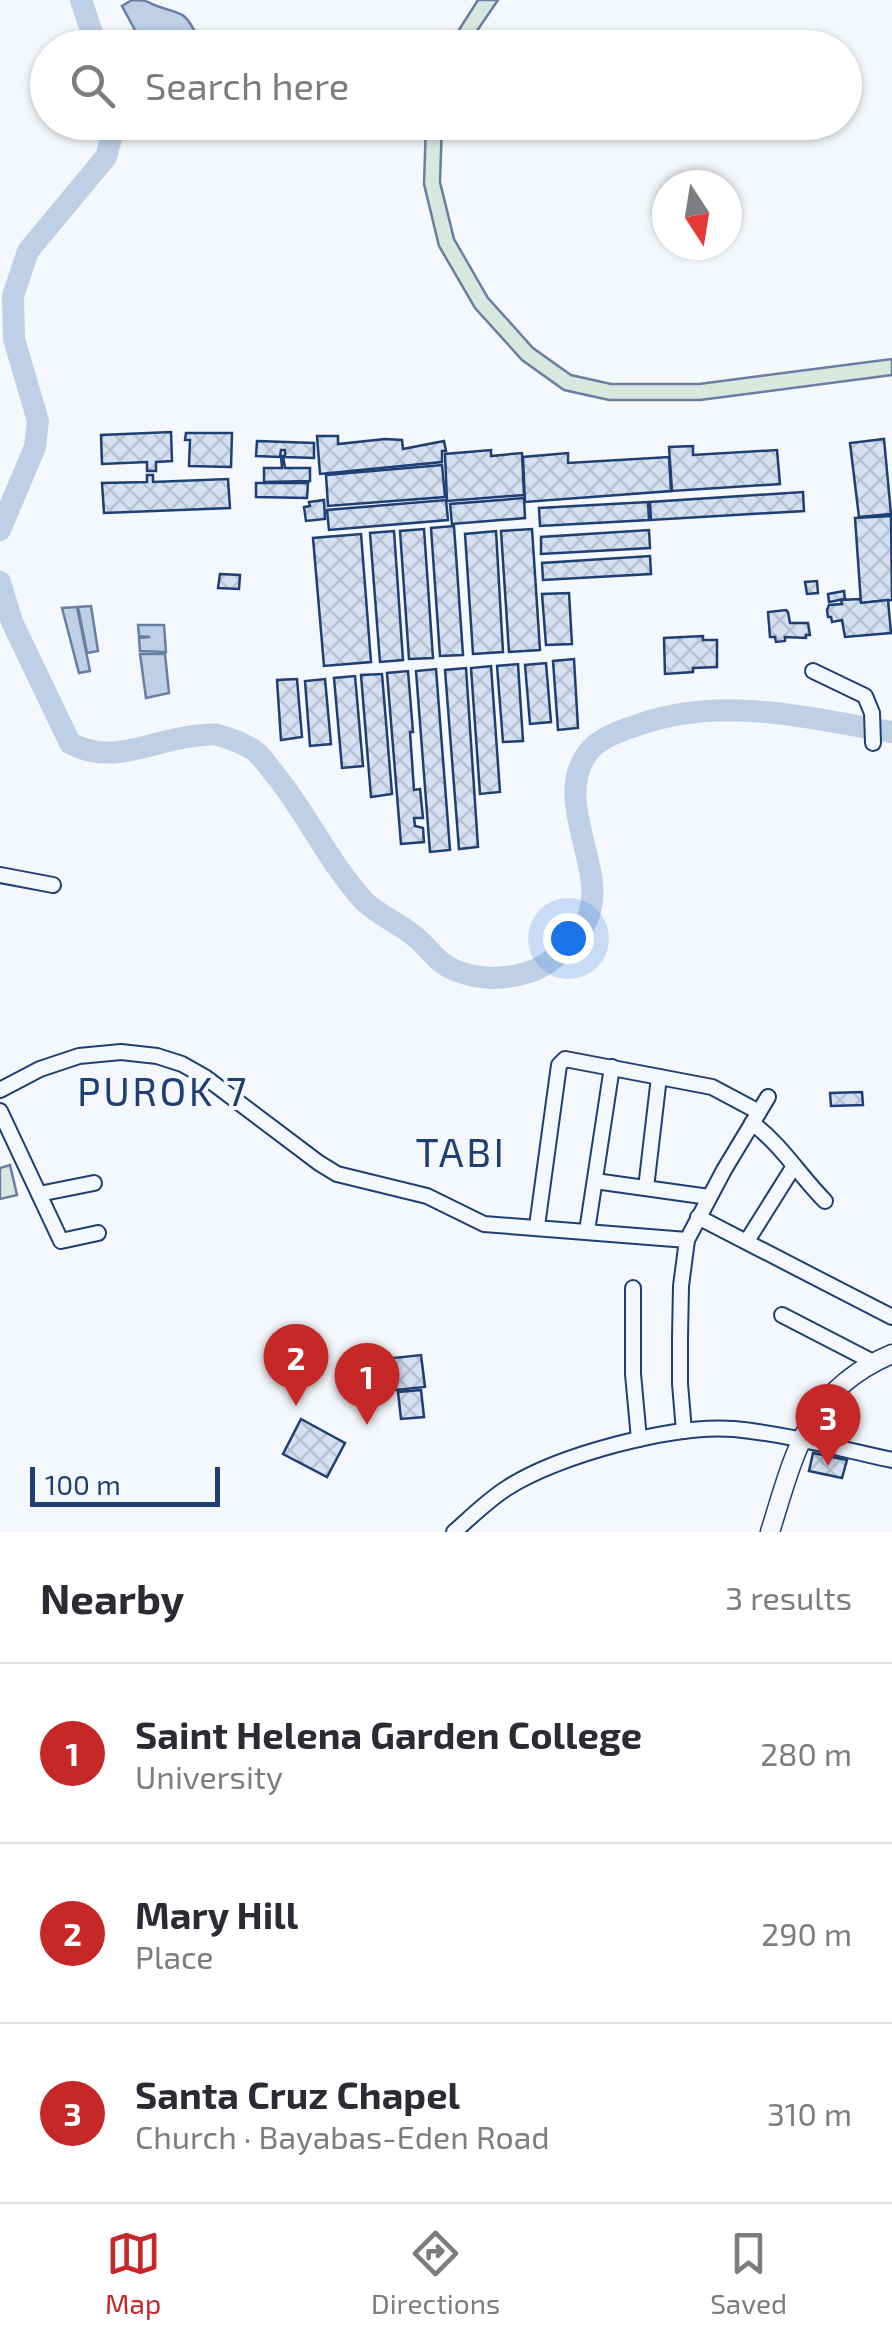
<!DOCTYPE html>
<html lang="en">
<head>
<meta charset="utf-8">
<style>
	:root { --surface:#fff; --page:#f2f2f3; --text:#2b2b33; --muted:#7c7c81; --line:#e1e1e2; --accent:#c62828 }
	body { margin:0; font-family:"Exo 2",sans-serif; background:var(--page); color:var(--text) }
	.compass { position:absolute; left:652px; top:170px; width:90px; height:90px; border-radius:50%; background:var(--surface); box-shadow:0 2px 8px #0004; rotate:168deg }
	.scale { position:absolute; left:30px; bottom:25px; width:190px; box-sizing:border-box; padding-left:10px; border:5px solid #1d3f73; border-top:0; font-size:28px; line-height:35px; white-space:nowrap; color:#1d3f73; -webkit-text-stroke:8px #f4f7fb; paint-order:stroke }
	.you { position:absolute; left:568px; top:938px; width:35px; height:35px; margin:-25px; border:8px solid #fff; border-radius:50%; background:#1a73e8; box-shadow:0 0 0 15px #1a73e833 }
	.badge { display:grid; place-items:center; width:65px; height:65px; border-radius:50%; background:var(--accent); color:#fff; font-size:32px; font-weight:700 }
	.pin { position:absolute; translate:-50% -82px; filter:drop-shadow(0 2px 5px #0008) }
	.pin::after { content:''; position:absolute; top:52px; width:35px; height:30px; background:inherit; clip-path:polygon(0 0,100% 0,50% 100%) }
	.list { margin:0; padding:0; list-style:none }
	h2 { display:flex; justify-content:space-between; align-items:center; height:130px; margin:0; padding:0 40px; font-size:42px }
	h2 small { font-size:32px; font-weight:400; color:var(--muted) }
	.list li { display:grid; grid-template-columns:65px 1fr auto; gap:30px; align-items:center; box-sizing:border-box; height:180px; padding:0 40px; border-top:2px solid var(--line) }
	.list b { display:block; font-size:38px; white-space:nowrap }
	.list p { margin:0; font-size:32px; white-space:nowrap; color:var(--muted) }
	.list em { font-size:32px; font-style:normal; color:var(--muted) }
	.icon { flex:none; width:55px; height:55px; fill:none; stroke:currentColor; stroke-width:2; stroke-linecap:round; stroke-linejoin:round }
	.map { position:relative; flex:none; width:892px; height:1532px; overflow:hidden }
	.search { position:absolute; background:var(--surface); box-shadow:0 2px 8px #0004; left:30px; right:30px; top:30px; height:110px; display:flex; align-items:center; gap:25px; box-sizing:border-box; padding:0 35px; border-radius:55px; color:var(--muted); font-size:38px }
	.sheet { height:670px; background:var(--surface) }
	nav { display:flex; justify-content:space-around; align-items:center; box-sizing:border-box; height:140px; border-top:2px solid var(--line); background:var(--surface); font-size:28px; color:var(--muted) }
	nav a { display:grid; justify-items:center; gap:5px }
	nav .on { color:var(--accent) }
	.map>svg:first-child { display:block }
</style>
</head>
<body>
<div class="map">
<svg width="892" height="1532" viewBox="0 0 892 1532">
	<defs>
		<pattern id="building-cross-hatch" width="8" height="8" patternUnits="userSpaceOnUse" patternTransform="scale(2.5)"><rect width="8" height="8" fill="#d5e0f0"/><path d="M0 0l8 8M0 8l8-8" fill="none" stroke="#b6c1d1"/></pattern>
	</defs>
	<rect width="100%" height="100%" fill="#f4f7fb"/>
	<g fill="#d7e8df" stroke="#687fa3" stroke-width="2.5">
		<path d="M478,0h20l-32,47h-18z"/>
		<path d="M426,123h16l-2,59 14,57 34,59 45,50 38,27 40,9h88l193,-25v16l-192,25h-91l-45,-10 -42,-30 -47,-52 -36,-62 -15,-62z"/>
		<path d="M10,1165l7,30 -17,4v-31z"/>
	</g>
	<g fill="#bed0e5" stroke="#687fa3" stroke-width="2.5">
		<path d="M132,0c15,0 13,1 25,6 24,9 27,3 40,30l17,5 7,6h-69l-16,-15 -14,-26z"/>
		<path d="M91,606l7,45 -11,2 -9,-46z"/>
		<path d="M77,607l13,64 -11,2 -17,-65z"/>
		<path d="M138,625h26l2,27 -26,-1 -1,-13 11,-1 -11,-1z"/>
		<path d="M140,654h25l4,39 -23,5z"/>
	</g>
	<g fill="none" stroke-linecap="round" stroke-linejoin="round">
		<g stroke="#bed0e5" stroke-width="22">
			<path d="M81,0l16,48"/>
			<path d="M0,530l35,-83 3,-26 -24,-82 -1,-43 15,-45 78,-94 7,-26v-9"/>
			<path d="M0,582l12,40 58,121c42,23 80,-2 124,-7 7,0 16,-3 23,-1 10,2 26,9 35,14 10,6 17,19 25,28 31,39 53,87 87,124 14,14 35,22 50,35 10,7 17,18 27,26 16,13 45,18 65,15 26,-3 42,-11 59,-29 10,-10 22,-23 25,-37 14,-48 -40,-116 1,-162 13,-13 30,-18 47,-24 85,-30 168,-7 254,7"/>
		</g>
	</g>
	<g fill="url(#building-cross-hatch)" stroke="#1d3f73" stroke-width="2.5">
		<path d="M171,432l1,29 -16,1v9h-9v-9l-45,2 -1,-29z"/>
		<path d="M186,433h46l-1,34 -42,-1 1,-26h-5z"/>
		<path d="M317,436h21v8l47,-5 17,1 1,9 41,-8 2,10h-4v11l-122,12z"/>
		<path d="M884,439l7,75 -32,3 -9,-74z"/>
		<path d="M257,441l57,2v15l-29,-1v-7h-4l-1,7 -24,-1z"/>
		<path d="M693,446v9l84,-5 3,34 -108,7 -3,-44z"/>
		<path d="M491,450v6l31,-3 2,42 -77,6 -2,-47z"/>
		<path d="M568,453v10l101,-6 2,34 -146,11 -2,-45z"/>
		<path d="M281,456h2l2,12h25v13l-46,1v-14h18z"/>
		<path d="M442,465l3,32 -117,9 -2,-31z"/>
		<path d="M147,475h6v7l75,-3 2,29 -126,5 -2,-30 45,-1z"/>
		<path d="M256,483h52l-1,15 -51,-1z"/>
		<path d="M803,492l1,19 -153,9 -1,-18z"/>
		<path d="M524,498l1,20 -73,6 -2,-20z"/>
		<path d="M324,500l1,19 -19,2 -2,-14 6,-1 -1,-4z"/>
		<path d="M446,500l2,20 -119,10 -2,-20z"/>
		<path d="M648,502l1,18 -109,6 -1,-18z"/>
		<path d="M891,516l1,84 -31,3 -6,-85z"/>
		<path d="M454,526l9,129 -23,1 -9,-128z"/>
		<path d="M424,529l9,129 -24,1 -9,-128z"/>
		<path d="M532,529l8,121 -31,2 -8,-121z"/>
		<path d="M649,530l1,18 -109,6v-17z"/>
		<path d="M394,531l9,129 -23,2 -10,-129z"/>
		<path d="M496,531l7,121 -30,2 -8,-120z"/>
		<path d="M361,534l10,128 -47,4 -11,-128z"/>
		<path d="M650,556l1,18 -108,6 -1,-17z"/>
		<path d="M220,574l20,1 -1,14 -21,-1z"/>
		<path d="M817,581l1,12 -11,1 -2,-12z"/>
		<path d="M844,591l1,8 -16,3 -1,-8z"/>
		<path d="M569,593l3,51 -26,1 -4,-51z"/>
		<path d="M860,599l1,4 27,-3 3,33 -46,4 -3,-17 -10,2 -1,-5h-3l-1,-7 2,-5 13,-1 -1,-4z"/>
		<path d="M786,610l2,2 2,11h18l2,12h-4v3l-21,-1v4l-9,1 -1,-5h-5l-2,-25z"/>
		<path d="M703,636v4h14v27l-24,1v4l-28,2 -1,-36z"/>
		<path d="M574,659l4,69 -20,2 -5,-69z"/>
		<path d="M546,663l5,59 -21,2 -5,-59z"/>
		<path d="M518,664l5,77 -20,1 -6,-76z"/>
		<path d="M491,666l9,126 -20,2 -9,-126z"/>
		<path d="M466,668l12,179 -19,2 -14,-179z"/>
		<path d="M436,669l14,181 -20,2 -14,-181z"/>
		<path d="M408,671l5,61h-3l4,58 6,-1 3,29h-9l1,8 8,2 1,14 -23,2 -14,-171z"/>
		<path d="M382,674l10,120 -21,3 -10,-122z"/>
		<path d="M355,676l8,90 -21,2 -8,-90z"/>
		<path d="M297,679l5,58 -21,3 -4,-60z"/>
		<path d="M325,679l6,65 -21,2 -5,-65z"/>
		<path d="M862,1092l1,13 -32,1 -1,-13z"/>
		<path d="M421,1355l4,32 -29,3 -3,-32z"/>
		<path d="M421,1390l3,27 -23,2 -3,-27z"/>
		<path d="M301,1419l44,24 -18,34 -44,-23z"/>
		<path d="M813,1453l34,7 -5,18 -33,-7z"/>
	</g>
	<g fill="none" stroke-linecap="round" stroke-linejoin="round">
		<g stroke="#1d3f73" stroke-width="18">
			<g id="minor">
				<path d="M813,671l52,25 7,17 1,30"/>
				<path d="M0,875l53,10"/>
				<path d="M0,1090l40,-21 39,-13 42,-4 36,4 25,8 23,13 114,86 18,11 90,22 57,28 203,16"/>
				<path d="M0,1111l61,130 37,-8"/>
				<path d="M752,1123c29,21 48,53 73,78"/>
				<path d="M595,1181l114,16"/>
				<path d="M646,1188l13,-111"/>
				<path d="M39,1194l55,-11"/>
				<path d="M698,1217l194,100"/>
				<path d="M537,1226l22,-161 6,-6 147,28 47,25"/>
				<path d="M587,1231l25,-164"/>
				<path d="M747,1241l47,-75"/>
				<path d="M633,1288v86l6,65"/>
				<path d="M782,1315l91,47"/>
				<path d="M684,1431l-4,-47v-46l1,-52 6,-46 37,-70 44,-73"/>
				<path d="M454,1532c17,-15 34,-32 53,-44 51,-33 167,-64 227,-59 53,5 106,20 158,31"/>
			</g>
		</g>
		<g stroke="#1d3f73" stroke-width="21">
			<path id="major" d="M770,1532c25,-80 37,-142 122,-178"/>
		</g>
		<use href="#minor" stroke="#f4f7fb" stroke-width="14"/>
		<use href="#major" stroke="#f4f7fb" stroke-width="18"/>
	</g>
	<g text-anchor="middle" dominant-baseline="central" stroke-width="8" stroke-linejoin="round" paint-order="stroke">
		<g font-size="40" letter-spacing="2.5" fill="#1d3f73" stroke="#f4f7fb">
			<text x="163" y="1090">PUROK 7</text>
			<text x="461" y="1151">TABI</text>
		</g>
	</g>
</svg>
<svg class="compass" viewBox="-18 -18 36 36"><path d="M0-13l5 13h-10z" fill="#e53935"/><path d="M0 13l5-13h-10z" fill="#7c7c81"/></svg>
<div class="scale">100 m</div>
<div class="you"></div>
<div class="pin badge" style="left:367px;top:1425px">1</div>
<div class="pin badge" style="left:296px;top:1406px">2</div>
<div class="pin badge" style="left:828px;top:1466px">3</div>
<div class="search"><svg class="icon" aria-label="search" viewBox="0 0 24 24"><circle cx="10" cy="10" r="6"/><path d="M15 15l6 6"/></svg>Search here</div>
</div>
<section class="sheet">
<h2>Nearby<small>3 results</small></h2>
<ul class="list">
<li><span class="badge">1</span><div><b>Saint Helena Garden College</b><p>University</p></div><em>280 m</em></li>
<li><span class="badge">2</span><div><b>Mary Hill</b><p>Place</p></div><em>290 m</em></li>
<li><span class="badge">3</span><div><b>Santa Cruz Chapel</b><p>Church · Bayabas-Eden Road</p></div><em>310 m</em></li>
</ul>
</section>
<nav>
<a class="on"><svg class="icon" aria-label="map" viewBox="0 0 24 24"><path d="M3 6l6-2 6 2 6-2v14l-6 2-6-2-6 2zM9 4v14M15 6v14"/></svg>Map</a>
<a><svg class="icon" aria-label="directions" viewBox="0 0 24 24"><path d="M12 3l9 9-9 9-9-9zM9 14v-3h6M13 9l2 2-2 2"/></svg>Directions</a>
<a><svg class="icon" aria-label="saved" viewBox="0 0 24 24"><path d="M7 4h10v16l-5-4-5 4z"/></svg>Saved</a>
</nav>
</body>
</html>
